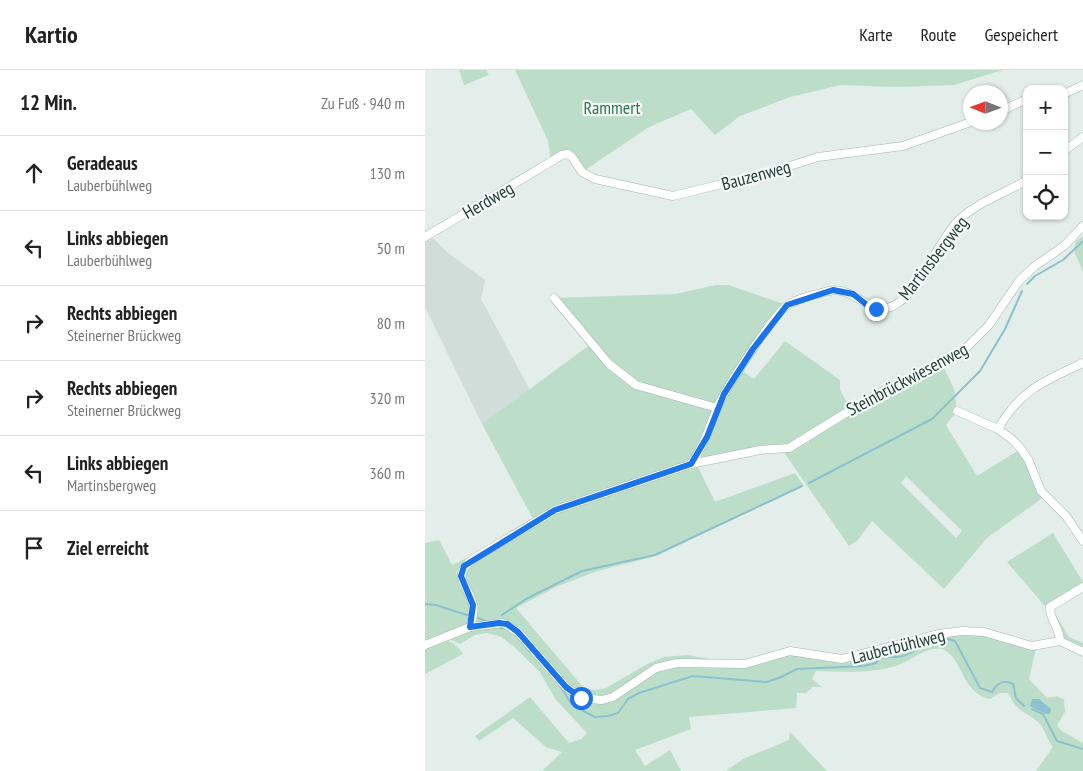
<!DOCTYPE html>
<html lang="de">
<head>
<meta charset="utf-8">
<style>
	:root { --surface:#fff; --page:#f2f2f2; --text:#222; --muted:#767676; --line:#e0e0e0 }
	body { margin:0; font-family:"PT Sans Narrow",sans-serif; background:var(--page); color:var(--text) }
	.controls { position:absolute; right:15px; top:15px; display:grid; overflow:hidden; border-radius:10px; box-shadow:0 1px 4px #0004 }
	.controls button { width:45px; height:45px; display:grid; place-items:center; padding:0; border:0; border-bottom:1px solid var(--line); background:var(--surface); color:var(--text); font:25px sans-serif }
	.compass { position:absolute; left:538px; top:15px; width:45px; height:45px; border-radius:50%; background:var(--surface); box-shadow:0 1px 4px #0004; rotate:271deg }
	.stop { position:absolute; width:15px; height:15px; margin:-11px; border:4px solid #1a73e8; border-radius:50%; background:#fff }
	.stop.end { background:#1a73e8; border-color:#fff; box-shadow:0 1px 5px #0008 }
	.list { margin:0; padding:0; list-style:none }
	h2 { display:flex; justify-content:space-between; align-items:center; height:65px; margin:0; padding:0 20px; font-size:21px }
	h2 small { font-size:16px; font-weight:400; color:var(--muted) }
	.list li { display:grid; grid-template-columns:32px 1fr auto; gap:15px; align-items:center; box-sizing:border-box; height:75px; padding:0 20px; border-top:1px solid var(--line) }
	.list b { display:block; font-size:19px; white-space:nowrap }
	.list p { margin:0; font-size:16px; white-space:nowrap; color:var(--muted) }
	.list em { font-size:16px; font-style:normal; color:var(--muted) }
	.icon { flex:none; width:28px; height:28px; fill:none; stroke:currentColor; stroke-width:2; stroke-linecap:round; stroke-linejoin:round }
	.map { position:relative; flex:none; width:658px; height:701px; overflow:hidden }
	header { display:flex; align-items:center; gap:30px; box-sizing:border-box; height:70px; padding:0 25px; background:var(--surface); border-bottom:1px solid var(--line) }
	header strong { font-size:24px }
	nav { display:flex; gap:28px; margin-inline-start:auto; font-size:18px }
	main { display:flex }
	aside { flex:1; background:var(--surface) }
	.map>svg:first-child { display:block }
</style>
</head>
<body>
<header>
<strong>Kartio</strong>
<nav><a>Karte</a><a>Route</a><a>Gespeichert</a></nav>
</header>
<main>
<aside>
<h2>12 Min.<small>Zu Fuß · 940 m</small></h2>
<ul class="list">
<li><svg class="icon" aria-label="ahead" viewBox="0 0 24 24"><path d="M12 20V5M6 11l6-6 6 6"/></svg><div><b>Geradeaus</b><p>Lauberbühlweg</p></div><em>130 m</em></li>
<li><svg class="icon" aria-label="left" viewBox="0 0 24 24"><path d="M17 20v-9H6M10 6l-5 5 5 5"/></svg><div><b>Links abbiegen</b><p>Lauberbühlweg</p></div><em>50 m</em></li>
<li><svg class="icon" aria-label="right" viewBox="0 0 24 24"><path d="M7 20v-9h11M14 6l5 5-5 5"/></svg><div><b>Rechts abbiegen</b><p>Steinerner Brückweg</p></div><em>80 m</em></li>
<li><svg class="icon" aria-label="right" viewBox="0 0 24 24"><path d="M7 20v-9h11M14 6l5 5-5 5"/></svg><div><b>Rechts abbiegen</b><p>Steinerner Brückweg</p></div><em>320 m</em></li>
<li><svg class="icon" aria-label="left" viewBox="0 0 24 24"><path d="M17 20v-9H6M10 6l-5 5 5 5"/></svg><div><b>Links abbiegen</b><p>Martinsbergweg</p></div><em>360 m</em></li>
<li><svg class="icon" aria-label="arrive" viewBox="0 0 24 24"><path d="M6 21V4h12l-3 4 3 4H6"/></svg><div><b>Ziel erreicht</b></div></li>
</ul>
</aside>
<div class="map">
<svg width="658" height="701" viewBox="0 0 658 701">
	<rect width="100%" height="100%" fill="#e3ede9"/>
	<path fill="#d1ddd8" d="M4,164l19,19 37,27 -4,19 49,91 -48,34 -57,-117v-70z"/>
	<g fill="#bcdec8" fill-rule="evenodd">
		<path d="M34,0h27l3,5 -25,10z"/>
		<path d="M90,0h488l-49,15 -58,2 -55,-2 -51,12 -50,19 -25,19 -24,-26 -42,18 -67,45 -14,-18 -17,8 -3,-21z"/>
		<path d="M658,166v36l-9,-21 2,-10z"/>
		<path d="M291,215h12l59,20 -47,64 14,10 31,-38 55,39v10l10,18 91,-47 13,28 3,22 -11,14 31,51 44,-27 24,47 -58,42 -43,51 -72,-68 -15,20 -8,5 -64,-92 3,-5 -85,14 -170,56 -51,-95 109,-80 -37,-46 122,-4zM481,406l56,55 -6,7 -55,-55z"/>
		<path d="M272,395l18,37 80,-29 9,13 -148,70 -59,15 -41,16 -40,21 67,79 11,3 12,-2 43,-25 15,-6 23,-2 59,10 44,-13 38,7 110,-24 44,-1 37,12 17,3 -7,30 18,19 10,-2 7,4 1,12 -8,13 3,5 23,13v28h-47l17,-24c-6,-7 -9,-20 -14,-24 -16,-15 -19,-7 -31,-30h-8l-10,6c-30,-7 -26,-40 -46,-49 -13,-6 -31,9 -43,14 -27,10 -56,8 -85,7l-4,8 10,8h-9l-7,6h-9l-1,15 -107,9 2,12 -56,21 10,16 25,-16 11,21h-139l20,-19 -16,-5 -33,-29 -34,23 -4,-5 55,-39 39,46 12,-4 6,-6 -31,-33 -17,-29 -27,-26 -11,-8 -14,-4 -12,2 -15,9 -12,-6 26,-14c1,-20 -12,-37 -9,-57l90,-56 13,-4 3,3 -1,-3z"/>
		<path d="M628,463l30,49v5l-32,20 18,30 14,6v9l-20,-9 -13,-31 -43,-50z"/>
		<path d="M14,470l13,25 34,-16 -24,16 -6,7 15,33 -3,20 -43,17v-99z"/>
		<path d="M16,570c11,1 16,5 22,14l-38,20v-28z"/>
		<path d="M365,662l37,39h-101l17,-12 46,-19z"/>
	</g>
	<path fill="#8cc1d1" d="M607,629h7l12,10 -1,5h-4l-16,-8z"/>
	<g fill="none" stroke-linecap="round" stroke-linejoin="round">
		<g stroke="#8cc1d1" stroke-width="2">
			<path d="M602,214l8,-8 28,-16 20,-19"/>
			<path d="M384,413l123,-64 48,-48 25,-42 17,-38"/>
			<path d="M0,534l11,1 34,11"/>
			<path d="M77,545l24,-16 56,-28 73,-16 147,-69"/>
			<path d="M50,547l16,6"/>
			<path d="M71,557l11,2"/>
			<path d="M90,564l16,19"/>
			<path d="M134,614l13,21 23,12 13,-1 10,-3 10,-14 11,-6 54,-17 73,6 13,-4 18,-9 67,-3 12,-3 3,-5c8,-2 16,0 24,-2 17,-6 32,-23 52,-15l25,47 12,4c5,-9 11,-13 21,-8l3,14 8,8"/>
			<path d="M607,639l11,5 14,27 26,8"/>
		</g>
		<g stroke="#a6b5b1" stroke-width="9">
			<g id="minor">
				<path d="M639,24l19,-9"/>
				<path d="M576,41l26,-12"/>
				<path d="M639,81l19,-14"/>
				<path d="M0,167l137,-82 6,-1 4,3 10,15 13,7 78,17 98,-24 47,-15 85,-11 68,-24"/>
				<path d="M129,228l55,66 27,21 81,23"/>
				<path d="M532,341l41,18c21,-38 46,-48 85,-66"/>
				<path d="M573,359l15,11 8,9 7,10 13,32 25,25 17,25"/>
				<path d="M266,394c13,-18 18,-37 27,-58 8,-18 56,-93 71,-102 12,-7 27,-10 40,-13 27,-6 42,31 69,12 24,-17 38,-57 58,-80 18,-20 48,-29 71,-43"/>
				<path d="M45,557c2,-7 5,-16 3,-23 -6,-21 -22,-28 0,-45l82,-49 136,-46 69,-14 29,-2 86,-53 88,-44 26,-26 30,-44 16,-15 29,-20 19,-20"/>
				<path d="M635,571c0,-13 -11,-22 -10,-34l33,-20"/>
				<path d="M0,575l45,-18 33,-4 15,9 48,55 15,11 21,2 11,-3 43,-29 21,-5 68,1 45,-13 52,8 96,-25 24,-3 22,1 48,14 28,-5 23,11"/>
			</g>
		</g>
		<use href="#minor" stroke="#fff" stroke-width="8"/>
	</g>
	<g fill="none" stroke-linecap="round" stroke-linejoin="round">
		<path stroke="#1a73e8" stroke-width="6" d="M156,628l-15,-11 -48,-55 -11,-8 -8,-1 -29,4 3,-22 -12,-29 3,-10 91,-56 136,-46 16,-27 17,-43 29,-45 34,-44 46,-15 20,4 14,11 9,4"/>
	</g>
	<g text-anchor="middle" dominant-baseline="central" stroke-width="4.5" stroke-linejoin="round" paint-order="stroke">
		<g font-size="18" fill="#2d754f" stroke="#f4f9f7">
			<text x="187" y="37">Rammert</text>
		</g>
		<g font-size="18" fill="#233e39" stroke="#f4f9f7">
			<text transform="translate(331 105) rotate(-15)">Bauzenweg</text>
			<text transform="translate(63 130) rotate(-30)">Herdweg</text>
			<text transform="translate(508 188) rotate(-52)">Martinsbergweg</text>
			<text transform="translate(482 309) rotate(-28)">Steinbrückwiesenweg</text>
			<text transform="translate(473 576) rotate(-14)">Lauberbühlweg</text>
		</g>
	</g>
</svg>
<div class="controls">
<button>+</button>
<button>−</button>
<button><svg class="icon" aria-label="locate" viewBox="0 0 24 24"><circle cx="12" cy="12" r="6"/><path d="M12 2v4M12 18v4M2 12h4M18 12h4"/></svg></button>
</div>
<svg class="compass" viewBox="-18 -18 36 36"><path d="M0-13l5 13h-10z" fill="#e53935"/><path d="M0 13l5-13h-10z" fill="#767676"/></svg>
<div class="stop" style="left:156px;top:628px"></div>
<div class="stop end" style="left:451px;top:239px"></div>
</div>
</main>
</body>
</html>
